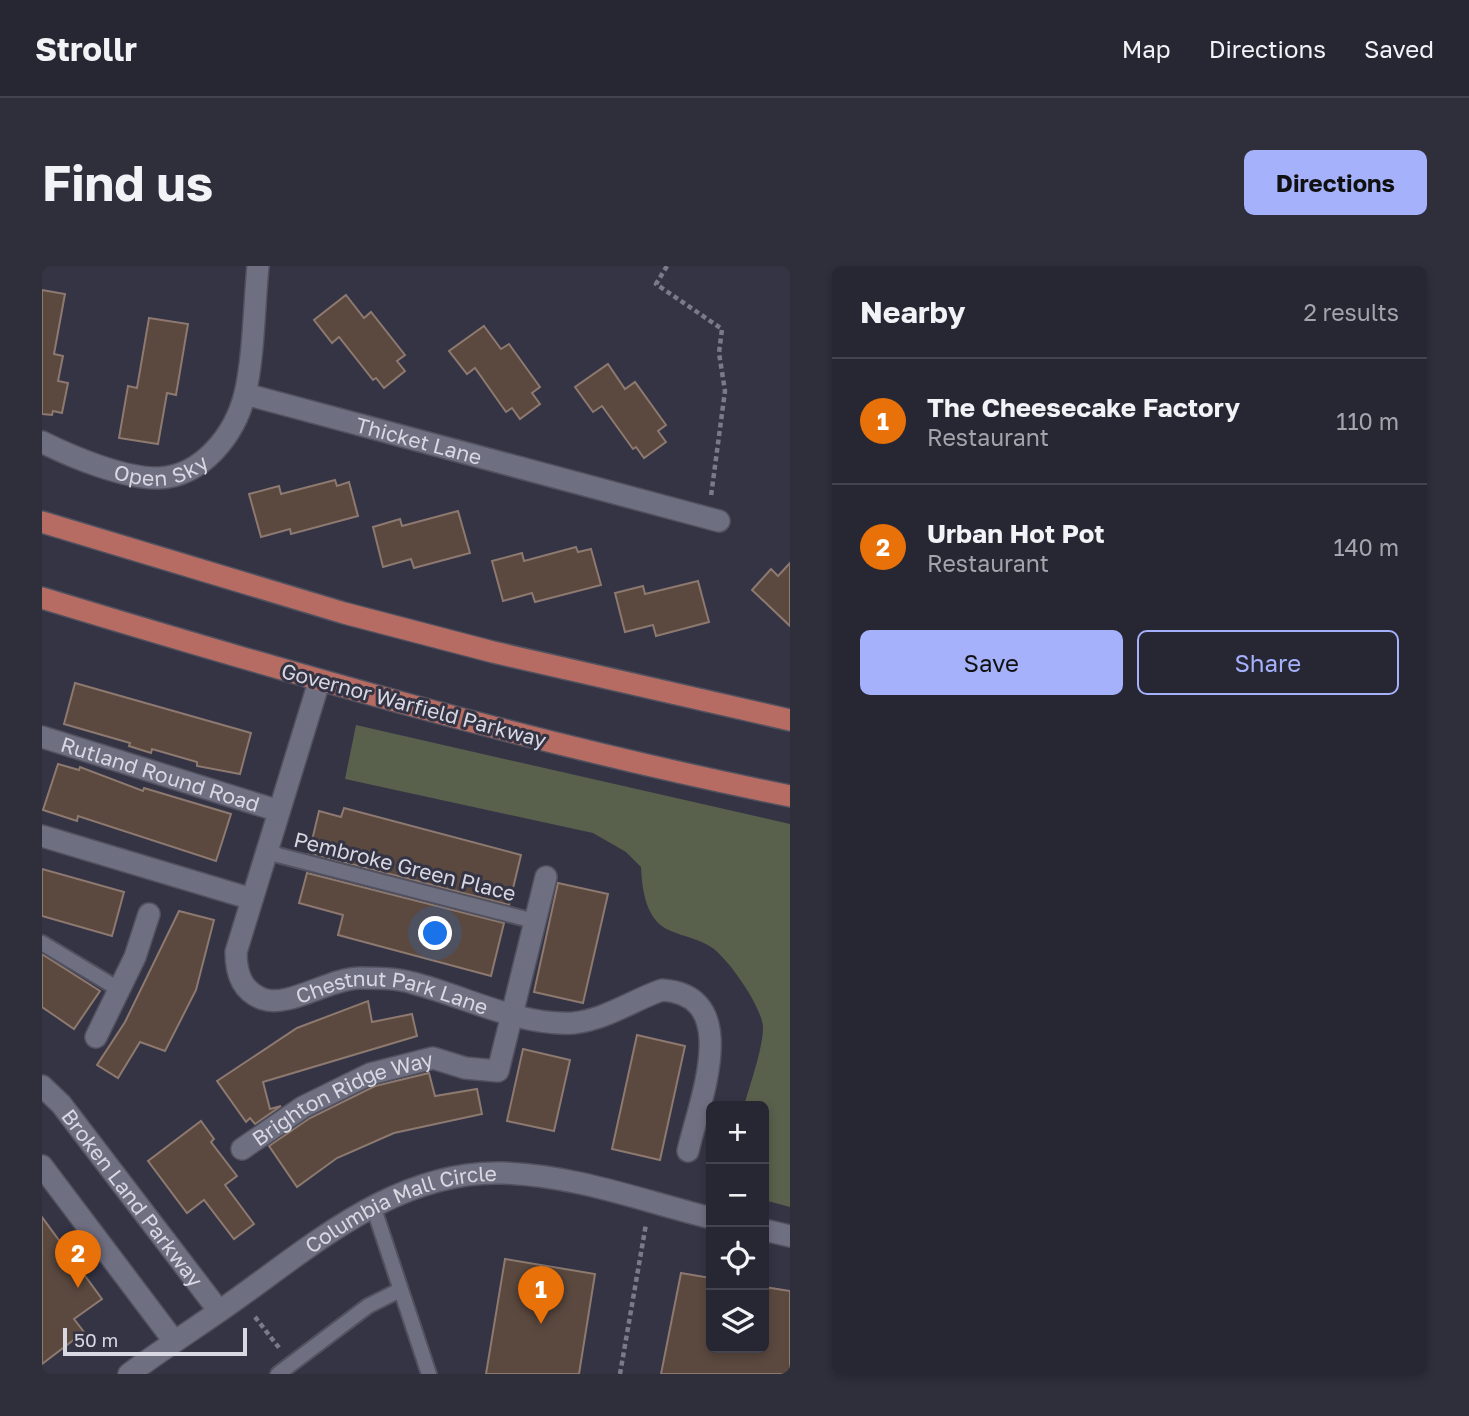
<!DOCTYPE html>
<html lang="en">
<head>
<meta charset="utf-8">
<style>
	:root { --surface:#272734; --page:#2f2f3c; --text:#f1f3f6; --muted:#a4a5ac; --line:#43444f; --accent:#a6b1fc }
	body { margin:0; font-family:"Golos Text",sans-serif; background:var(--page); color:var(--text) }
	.controls { position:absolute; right:21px; bottom:21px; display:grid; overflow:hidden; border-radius:10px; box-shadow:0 4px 10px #0003 }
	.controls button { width:63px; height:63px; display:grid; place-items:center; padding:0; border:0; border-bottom:2px solid var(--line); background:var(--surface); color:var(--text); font:35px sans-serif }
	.scale { position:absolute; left:21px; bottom:18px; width:184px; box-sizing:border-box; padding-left:7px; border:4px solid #d8d8e3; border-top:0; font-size:19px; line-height:24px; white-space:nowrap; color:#d8d8e3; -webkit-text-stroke:5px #343445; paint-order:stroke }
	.you { position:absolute; left:394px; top:668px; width:24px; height:24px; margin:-18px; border:5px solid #fff; border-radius:50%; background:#1a73e8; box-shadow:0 0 0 10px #1a73e833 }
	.badge { display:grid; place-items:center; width:46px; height:46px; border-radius:50%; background:var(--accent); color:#fff; font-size:23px; font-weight:700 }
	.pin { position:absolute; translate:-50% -58px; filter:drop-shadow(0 2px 4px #0008) }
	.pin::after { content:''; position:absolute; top:37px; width:24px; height:21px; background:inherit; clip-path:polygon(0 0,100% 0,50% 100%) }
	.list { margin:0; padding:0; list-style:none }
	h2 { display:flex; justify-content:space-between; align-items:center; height:91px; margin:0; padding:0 28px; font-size:30px }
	h2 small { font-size:23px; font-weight:400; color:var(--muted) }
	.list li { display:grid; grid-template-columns:46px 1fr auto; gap:21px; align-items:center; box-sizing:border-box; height:126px; padding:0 28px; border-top:2px solid var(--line) }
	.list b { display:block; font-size:26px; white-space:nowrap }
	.list p { margin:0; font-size:23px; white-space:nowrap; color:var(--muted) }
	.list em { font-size:23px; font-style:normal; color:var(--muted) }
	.actions { display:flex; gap:14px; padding:21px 28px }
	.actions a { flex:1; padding:16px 0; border:2px solid var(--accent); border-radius:10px; text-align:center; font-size:24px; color:var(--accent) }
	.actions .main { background:var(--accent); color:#111 }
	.icon { flex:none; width:38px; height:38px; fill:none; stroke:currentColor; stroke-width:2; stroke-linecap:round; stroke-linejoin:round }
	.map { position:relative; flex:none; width:748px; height:1108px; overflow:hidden; border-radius:10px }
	header { display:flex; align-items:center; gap:42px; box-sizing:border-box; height:98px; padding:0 35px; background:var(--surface); border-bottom:2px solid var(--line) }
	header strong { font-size:33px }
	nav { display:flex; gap:38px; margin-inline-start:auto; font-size:24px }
	.intro { display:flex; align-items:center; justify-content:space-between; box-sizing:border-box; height:168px; padding:0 42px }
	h1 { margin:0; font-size:49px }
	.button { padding:18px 32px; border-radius:10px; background:var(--accent); color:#111; font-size:24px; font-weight:700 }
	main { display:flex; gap:42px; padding:0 42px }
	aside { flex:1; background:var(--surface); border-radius:10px; box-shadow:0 4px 10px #0003 }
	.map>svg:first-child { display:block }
</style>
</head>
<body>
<header>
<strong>Strollr</strong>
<nav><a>Map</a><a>Directions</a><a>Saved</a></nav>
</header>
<div class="intro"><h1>Find us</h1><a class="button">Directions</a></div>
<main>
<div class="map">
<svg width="748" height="1108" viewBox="0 0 748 1108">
	<rect width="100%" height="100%" fill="#343445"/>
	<path fill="#59604c" d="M314,459l434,99v383l-26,-7v-94h-20c6,-22 19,-57 19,-79 -1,-20 -35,-69 -52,-80 -12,-8 -26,-10 -40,-16 -25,-9 -29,-41 -30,-64l-15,-15 -33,-19 -248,-54z"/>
	<g fill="#5b493f" stroke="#8d796f" stroke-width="2">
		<path d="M0,24l23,4 -11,60 9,2 -5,25 10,2 -6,30 -9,-2 -1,4 -10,-1z"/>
		<path d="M304,29l18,23 7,-6 34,43 -8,6 8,10 -21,17 -8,-10 -3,2 -34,-43 -7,6 -18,-23z"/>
		<path d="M107,52l39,6 -12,71 -9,-2 -9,51 -39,-6 9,-52 9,2z"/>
		<path d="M442,60l17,23 8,-5 31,43 -8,6 8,11 -20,15 -8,-11 -6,4 -31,-44 -8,6 -18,-23z"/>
		<path d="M566,98l17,25 10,-7 31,43 -8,6 8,11 -22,16 -8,-11 -3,2 -31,-43 -9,6 -18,-25z"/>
		<path d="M293,214l2,6 12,-4 9,34 -67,18 -1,-5 -29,8 -12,-43 30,-8 2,8z"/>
		<path d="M416,245l12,42 -56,15 -3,-9 -28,8 -10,-40 27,-8 2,7z"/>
		<path d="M534,281l2,5 13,-3 10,36 -66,17 -3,-9 -29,8 -11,-40 30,-8 2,8z"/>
		<path d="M748,297v63l-38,-36 19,-21 7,7z"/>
		<path d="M656,315l11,41 -53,14 -3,-11 -28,7 -10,-39 28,-7 2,8z"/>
		<path d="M33,417l176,50 -11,41 -43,-8v-4l-45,-13 -1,4 -22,-7 1,-3 -66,-19z"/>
		<path d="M16,498l21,6 1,-3 63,24 1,-3 87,26 -15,47 -138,-45 -1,5 -34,-11z"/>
		<path d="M302,542l177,47 -12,50 -200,-52 10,-42 22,6z"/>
		<path d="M0,603l82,23 -12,44 -70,-20z"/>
		<path d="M265,607l197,50 -13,53 -153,-41 5,-20 -44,-12z"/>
		<path d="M516,617l50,11 -25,109 -49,-11z"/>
		<path d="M137,645l35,9 -18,70 -31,61 -25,-9 -22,36 -21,-13 28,-43z"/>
		<path d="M0,688l58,37 -26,38 -32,-22z"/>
		<path d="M326,735l4,21 40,-8 5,22 -154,46 7,27 11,-3 -26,18 -5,-6 -4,4 -29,-41 80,-53z"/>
		<path d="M595,769l48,11 -25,114 -48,-11z"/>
		<path d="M481,783l47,11 -16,71 -47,-10z"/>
		<path d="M387,807l6,23 42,-7 5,25 -88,19 -57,25 -40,29 -28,-41 41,-28 65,-32z"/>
		<path d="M159,855l13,18 -3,3 26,34 -12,9 29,39 -20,15 -30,-39 -17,13 -39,-52z"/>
		<path d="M0,951l60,82 -28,20 10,13 -42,32z"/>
		<path d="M463,993l90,15 -16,100h-93z"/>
		<path d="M639,1007l30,5v70h53v-61l26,4v83h-129z"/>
	</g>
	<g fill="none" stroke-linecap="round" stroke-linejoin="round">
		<g stroke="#51515f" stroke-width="18">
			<g id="lane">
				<path d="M224,586l268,69"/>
				<path d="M0,677l78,47"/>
				<path d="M331,940l56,168"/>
				<path d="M236,1108l90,-68 32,-16"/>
			</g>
		</g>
		<g stroke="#51515f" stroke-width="24">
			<g id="street">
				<path id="s1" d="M203,128l474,127"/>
				<path id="s2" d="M0,176c30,15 83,37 117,36 44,-2 76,-44 86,-84 9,-39 9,-88 13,-128"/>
				<path id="s3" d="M277,416l-83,270c0,20 5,39 27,47 26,9 67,-21 97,-21 18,0 36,0 53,5 51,13 106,43 160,40 32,-3 60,-23 89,-33 82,5 37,112 26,161"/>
				<path id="s4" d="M0,471l237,74"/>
				<path d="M0,570l210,63"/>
				<path d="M54,771l39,-80 14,-43"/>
				<path id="s5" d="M0,820l19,18 158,207"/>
				<path id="s6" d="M200,883l61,-42 67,-33 63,-16 32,10 33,3 48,-194"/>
				<path d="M0,900l132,175"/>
				<path d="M722,964l26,6"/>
				<path id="s7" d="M87,1108c36,-27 73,-50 109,-76 80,-57 161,-128 265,-125 71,2 140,28 208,45"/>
			</g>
		</g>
		<g stroke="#51515f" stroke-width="24">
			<g id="primary">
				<path d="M0,256l302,91 149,39 297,68"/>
				<path d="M0,332c247,75 495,147 748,198"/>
			</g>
		</g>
		<g stroke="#7a7a88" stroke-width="4.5" stroke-dasharray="5 3.5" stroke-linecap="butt">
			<path d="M625,0l-11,18 66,45 -3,24 6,38 -14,105"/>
			<path d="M213,1051l25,32"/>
			<path d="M578,1108l26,-150"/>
		</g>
		<use href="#lane" stroke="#6f6f82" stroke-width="14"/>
		<use href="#street" stroke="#6f6f82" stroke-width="21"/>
		<use href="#primary" stroke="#b66c62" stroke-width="21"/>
	</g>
	<g text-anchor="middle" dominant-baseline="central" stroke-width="6" stroke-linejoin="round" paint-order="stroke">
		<g font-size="21" fill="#d8d8e3" stroke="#343445">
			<text stroke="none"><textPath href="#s1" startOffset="180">Thicket Lane</textPath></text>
			<text stroke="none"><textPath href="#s2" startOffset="126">Open Sky</textPath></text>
			<text transform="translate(372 439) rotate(15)">Governor Warfield Parkway</text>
			<text stroke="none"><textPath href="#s4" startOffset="124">Rutland Round Road</textPath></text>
			<text transform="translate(363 600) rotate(14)">Pembroke Green Place</text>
			<text stroke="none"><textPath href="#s3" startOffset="474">Chestnut Park Lane</textPath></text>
			<text stroke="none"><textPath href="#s6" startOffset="114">Brighton Ridge Way</textPath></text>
			<text stroke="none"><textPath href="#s5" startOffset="144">Broken Land Parkway</textPath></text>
			<text stroke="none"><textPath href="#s7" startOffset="322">Columbia Mall Circle</textPath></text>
		</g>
	</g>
</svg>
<div class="controls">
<button>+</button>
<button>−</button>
<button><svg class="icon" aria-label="locate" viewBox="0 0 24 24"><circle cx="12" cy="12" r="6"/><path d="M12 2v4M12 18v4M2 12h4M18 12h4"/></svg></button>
<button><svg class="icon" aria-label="layers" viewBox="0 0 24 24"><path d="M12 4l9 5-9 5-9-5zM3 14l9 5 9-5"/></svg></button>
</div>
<div class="scale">50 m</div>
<div class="you"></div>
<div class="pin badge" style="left:499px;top:1058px;background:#e8710a">1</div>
<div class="pin badge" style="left:36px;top:1022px;background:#e8710a">2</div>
</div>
<aside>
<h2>Nearby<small>2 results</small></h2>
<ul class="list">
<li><span class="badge" style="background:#e8710a">1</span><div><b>The Cheesecake Factory</b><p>Restaurant</p></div><em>110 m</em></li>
<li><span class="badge" style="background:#e8710a">2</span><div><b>Urban Hot Pot</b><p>Restaurant</p></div><em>140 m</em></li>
</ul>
<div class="actions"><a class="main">Save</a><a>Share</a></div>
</aside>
</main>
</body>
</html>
